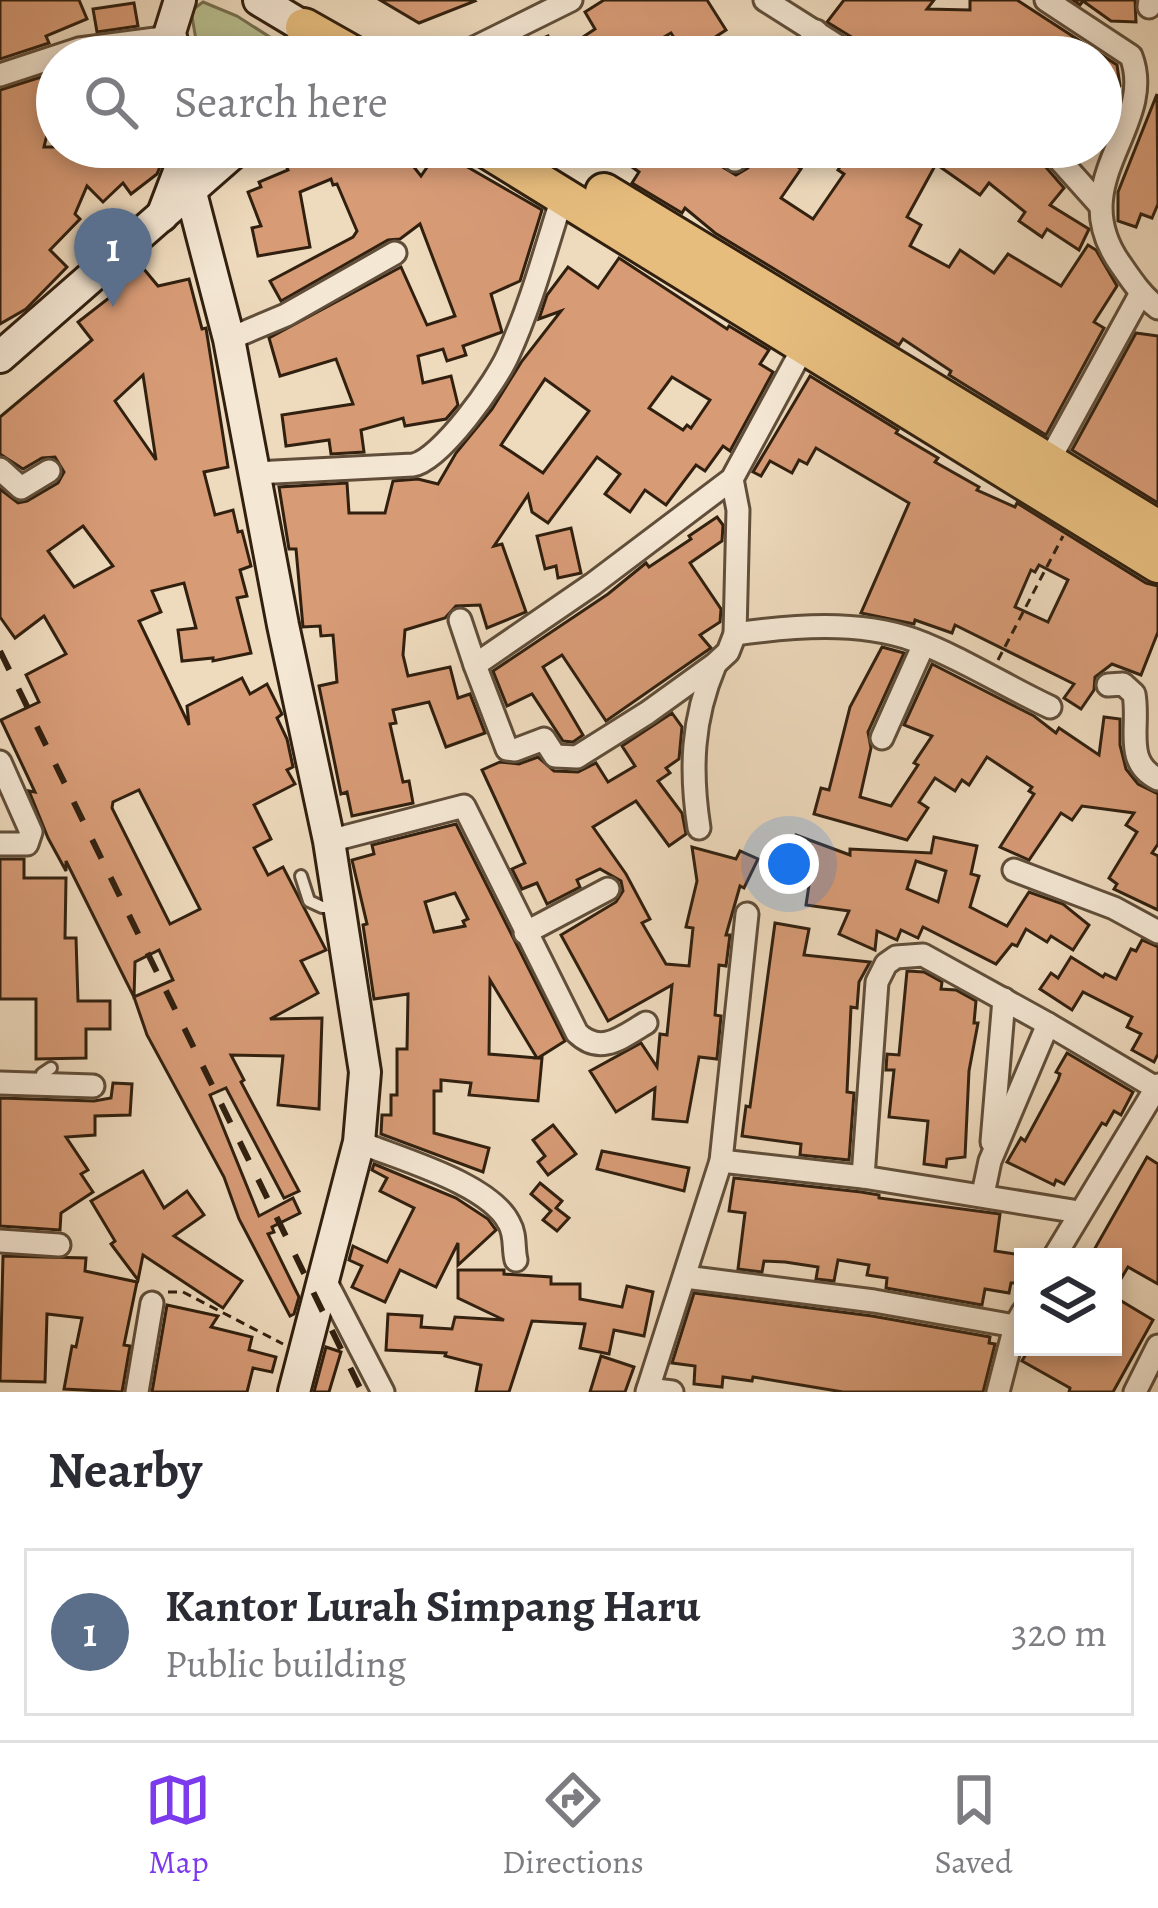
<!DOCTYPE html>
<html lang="en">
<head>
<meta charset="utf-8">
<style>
	:root { --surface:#fff; --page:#f7f7f7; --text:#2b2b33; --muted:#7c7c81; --line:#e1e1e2; --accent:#7c3aed }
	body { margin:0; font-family:Alegreya,serif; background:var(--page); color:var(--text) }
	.controls { position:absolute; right:36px; bottom:36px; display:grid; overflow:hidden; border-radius:0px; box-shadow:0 6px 18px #0003 }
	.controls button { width:108px; height:108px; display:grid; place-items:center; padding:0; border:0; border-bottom:3px solid var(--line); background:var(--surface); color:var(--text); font:60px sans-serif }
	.you { position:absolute; left:789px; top:864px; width:42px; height:42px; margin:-30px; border:9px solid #fff; border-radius:50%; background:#1a73e8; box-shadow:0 0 0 18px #1a73e833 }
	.badge { display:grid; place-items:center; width:78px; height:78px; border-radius:50%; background:var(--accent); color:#fff; font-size:39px; font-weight:700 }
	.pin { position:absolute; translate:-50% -99px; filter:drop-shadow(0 3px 6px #0008) }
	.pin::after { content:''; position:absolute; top:63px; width:42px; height:36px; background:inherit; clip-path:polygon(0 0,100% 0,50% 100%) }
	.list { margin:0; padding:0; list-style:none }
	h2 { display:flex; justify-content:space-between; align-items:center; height:156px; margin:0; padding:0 48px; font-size:51px }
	h2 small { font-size:39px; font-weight:400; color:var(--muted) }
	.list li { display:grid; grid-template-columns:78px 1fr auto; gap:36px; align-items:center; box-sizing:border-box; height:168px; margin:0 24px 24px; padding:0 24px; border:3px solid var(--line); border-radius:0px }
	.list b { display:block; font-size:45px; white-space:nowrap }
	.list p { margin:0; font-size:39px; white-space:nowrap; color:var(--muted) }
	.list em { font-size:39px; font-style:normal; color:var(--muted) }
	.icon { flex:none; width:66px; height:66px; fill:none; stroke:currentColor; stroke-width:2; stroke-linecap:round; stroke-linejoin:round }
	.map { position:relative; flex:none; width:1158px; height:1392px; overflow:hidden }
	.search { position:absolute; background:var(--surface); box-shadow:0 6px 18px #0003; left:36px; right:36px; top:36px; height:132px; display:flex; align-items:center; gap:30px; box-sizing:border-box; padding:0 42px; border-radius:66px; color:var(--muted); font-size:45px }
	.sheet { height:348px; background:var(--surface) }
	nav { display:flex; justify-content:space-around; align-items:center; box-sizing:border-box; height:168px; border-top:3px solid var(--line); background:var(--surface); font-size:33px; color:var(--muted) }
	nav a { display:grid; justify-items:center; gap:6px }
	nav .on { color:var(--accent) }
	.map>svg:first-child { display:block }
</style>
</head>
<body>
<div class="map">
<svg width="1158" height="1392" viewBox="0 0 1158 1392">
	<rect width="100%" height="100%" fill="#eedabd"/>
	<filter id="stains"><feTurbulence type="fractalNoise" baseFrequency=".00167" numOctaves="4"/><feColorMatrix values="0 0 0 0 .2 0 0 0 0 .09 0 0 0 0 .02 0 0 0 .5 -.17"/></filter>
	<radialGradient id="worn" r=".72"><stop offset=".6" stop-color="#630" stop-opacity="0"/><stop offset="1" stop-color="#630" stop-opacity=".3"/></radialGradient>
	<path fill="#b9c091" stroke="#757050" stroke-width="3" d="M203,2l34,14 64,41h-102l-8,-46z"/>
	<g fill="#d79b76" stroke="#31200f" stroke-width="3" fill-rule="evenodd">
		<path d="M0,0h79l8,19 -41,17 3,7 -49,16z"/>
		<path d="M380,0h94l1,1 -56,22z"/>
		<path d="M604,0h103l19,30 -40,26 -15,-23 -33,19 3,5h-143l50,-21 8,19 39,-26 -10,-17z"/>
		<path d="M844,0h90l-7,9 43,1v-10h47l100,65 3,21 -11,16 7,5 -9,25 -6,8v-83h-183l-17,-11 -7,11h-24l-7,-13 -36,-22z"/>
		<path d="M1073,0h62l1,22 -25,-1 -28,-20 -3,4z"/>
		<path d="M134,3l4,23 -41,6 -4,-23z"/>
		<path d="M57,72v22l-13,53h47l17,7 9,-7h45l-1,17 -4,10 -26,20 -8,-11 -20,19 -16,-16 -12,28 5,5 -30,31 17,17 -41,42 -26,15v-234z"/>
		<path d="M1157,94l1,110 -6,14 -11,-4 -5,13 -18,-6v-29z"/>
		<path d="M278,147h120l23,29 20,-29h10l11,8 4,6 -2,4 78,45 -22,71 -29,13 11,38 -39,14 3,9 -19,6 -4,-12 -25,7 5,27 28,-7 7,29 -12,14 -41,7 -2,-8 -42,12 3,22 -33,2 -2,-14 -43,6 -4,-31 71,-11 -17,-45 -56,17 -11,-38 132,-71 26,58 28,-9 -35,-92 -20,15 -12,1 -107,61 -11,-20 83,-44 4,-6 -20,-47 -4,1 -2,-6 -31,13 10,55 -52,9 -6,-28 9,-2 -13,-34 13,-5 -2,-5 29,-12z"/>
		<path d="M604,147h121l-4,19 15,9 12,-7 10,-21h11l32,22 -20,29 32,21 31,-45 -6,-4 14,-23h22l32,15 8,-15h119l4,10 27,31 -14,17 39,24 -10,21 -32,-21 -5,8 -23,-16 6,-9 -36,-29 -9,12 -44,-31 -29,53 14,8 -11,21 39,21 11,-17 34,23 14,-19 53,32 27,-41 8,5 21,36 -23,36 10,6 -58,107 -97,-60 2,-4 -48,-32 -4,6 -184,-112 -30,-25 -3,5 -50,-30 7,-11z"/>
		<path d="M619,258l108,71 2,-3 40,24 -9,14 13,8 -43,79 -7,-5 -18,25 -9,-6 -30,40 -21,-15 -15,22 -25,-18 15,-20 -23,-17 -49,66 -16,-11 -4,-17 -34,51 8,-2 24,68 -39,16 -7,-23 -24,1 -11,12 -40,12 -2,25 5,21 42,-9 8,31 12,-4 15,39 -39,14 -17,-45 -36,8 3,13 -6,1 13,58 6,-1 4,22 -61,13 -5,-24 -6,2 -22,-108 18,-4 -4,-47 -12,1 -1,-10 -17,1 -7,-78h-7l-10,-62 68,-4 2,30h36l8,-32 25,-2 20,5 18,-31 36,-44 30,-48 39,-50 -22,8 8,-24 21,-28 30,21zM672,377l38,23 -19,28 -4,-3 -4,5 -34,-22zM545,379l44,32 -46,62 -42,-28z"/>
		<path d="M138,262l20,24 31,-7 13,50 4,-1 22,139 -24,5 11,43 18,-5 5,22 4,-1 9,35 -11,4 7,26 -10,2 14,55 -38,8v-3l-31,3 -4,-31 18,-2 -12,-45 -32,8 9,21 -22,9 50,104 -2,-19 55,-28 8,16 17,-10 15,30 -5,4 10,21 6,28 -6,3 8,14 -41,21 17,34 -17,9 14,27 15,-8 43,83 -25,11 17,32 -48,26 52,-1 -3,91 -41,-4 5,-49 -52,-1 13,25 -3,2 58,109 -15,7 -58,-110 -16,7 49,121 34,-18 7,15 -28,14 2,5 -6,2 31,63 -5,17 -4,2 -51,-97 -15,-42 -77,-142 -13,-38 -68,-136v10l-18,-33 -19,-47 6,1 -34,-72 38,-18 -13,-27 40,-21 -22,-38 -29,22 -15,-21v-128l18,14 9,-2 31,-18 6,-11 -9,-15 -13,1 -19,11 -23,-15v-37l92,-77 -14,-18 40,-31 -5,-7zM143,375l13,85 -41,-59zM83,526l30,40 -39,21 -26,-36zM139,790l61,119 -30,15 -58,-116 1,-6zM159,950l14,30 -39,17 1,-35z"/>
		<path d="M1136,333l22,3v167l-86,-53z"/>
		<path d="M810,376l88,54 -2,3 42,25 -3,4 44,25 -2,3 38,17 2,-4 129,80 12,3v46l-17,43 -29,-11 -17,13 -1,13 -13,19 -17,-11 10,-14 -119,-59 -3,8 -37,-13 -1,4 -53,-11 48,-110 -93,-55 -9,16 -8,-4 -7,13 -22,-12 -9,15 -8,-4zM1039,565l29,15 -20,42 -33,-15 16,-37 4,2z"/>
		<path d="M717,517l6,8 -1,16 -32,22 31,46 -1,13 -20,13 11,13 -6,4 -99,69 -44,-66 -19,12 40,68 -10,7 -10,-1 -31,-47 -25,12 -14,-35 115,-77 38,-31 3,4 42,-28 -2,-3z"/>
		<path d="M571,528l10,45 -23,5 -2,-12 -11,3 -8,-33z"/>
		<path d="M882,647l22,6 -36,79 3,16 -11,49 31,9 27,-41 -4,-2 18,-27 -28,-11 28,-61 102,52 22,17 3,-5 40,27 5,-38 16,2v26l6,24 12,15 20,10v50l-6,9 6,3v54l-44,-21 3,-5 -8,-6 28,-46 -11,-7 8,-12 -52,-7 -10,14 -11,-7 -32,47 -29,-13 34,-53 -5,-3 3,-4 -45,-30 -18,28 -7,-5 -7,11 -20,-13 -16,24 9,6 -21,32 -93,-26 7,-26 8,2 21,-83z"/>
		<path d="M672,713l10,14 -3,32 -13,9 4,5 -12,8 24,32 4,21 -17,12 -33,-45 -43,26 33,47 24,45 -8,4 24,41 23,2 4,-38 -7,-1 11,-46 -5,-34 44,12 4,-8 18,8 -14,29 -4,-2 -14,49h4l-4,31 -7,-1 -4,50 6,1 -4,43 -18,-2 -12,65 -34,-3 2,-31 -39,24 -26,-41 51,-28 16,24 3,-33 7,1 5,-50 -64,36 -47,-86 55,-33 7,-11 -2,-10 -21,-12 -23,11 3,7 -33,17 -10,-21 -15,6 -10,-20 13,-6 -43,-93 18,-8 19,2 19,-7 16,14 24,1 18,-9 12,19 27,-16 -13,-20z"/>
		<path d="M456,824l109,217 -27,17h4l-4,43 -69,-6 2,-12 -30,-3v11h-7v42l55,15 -6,24 -102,-38 1,-19h9v-20h6v-46h10l1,-55 -34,5 -11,-74 4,-1 -15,-64 22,-6 -2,-9zM455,893l13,26 -5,2 2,5 -31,6 -9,-30zM490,980l47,78 -48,-4z"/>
		<path d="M796,835l54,20v-6l81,4 3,-16 43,9 -6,28 8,2 -9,31 37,19 22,-34 34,12 26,21 -16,25 -22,-14 -4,6 -21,-13 -9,17 -5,-2 -16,20 -73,-37 -5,11 -17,-8 -4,10 -20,-9 -2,19 -36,-16 10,-23 -43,-6 5,-33 -25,-10zM916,861l30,10 -8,31 -31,-13z"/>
		<path d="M0,859h24v19h42l-1,60h11l2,63h32v28h-24v29l-50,1v-60h-36z"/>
		<path d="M775,923l34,6 -5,26 66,7 -11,20 -2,26 -6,-1 -4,85 7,1 -5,67 -49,-5 1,-11 -59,-8 4,-30 4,1z"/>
		<path d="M1142,940l16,7v107l-4,8 -22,-12 9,-16 -14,-7 5,-10 -49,-25 -11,18 -32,-21 11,-16 7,5 13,-21 32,20 2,-3 11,5 15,-30 5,2z"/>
		<path d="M907,971l17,1 18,10 -1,7 15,1 20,11 -2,22h4l-9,48 -4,86 -18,2 -1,8 -22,-3 4,-43 -39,-4 5,-47h-8l1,-16 12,1z"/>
		<path d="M1067,1053l66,39 -12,23 -7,-4 -8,14 -4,-2 -38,61 -8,-4 -2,5 -47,-23 14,-24 4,3 33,-61 2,-6 -4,-2z"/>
		<path d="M113,1083l19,1 -2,31 -35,1v19l-29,2 22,33 -7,4 12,18 -32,21 -1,17 -60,-4v-128l94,3 17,-3z"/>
		<path d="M553,1125l23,29 -28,21 -10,-13 7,-6 -12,-16z"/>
		<path d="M602,1151l87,17 -5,23 -87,-22z"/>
		<path d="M1147,1157l11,7v120l-30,-17 -15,25v-35h-23z"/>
		<path d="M374,1164l82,34 32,21 8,11 -38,35v-22l-22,44 -36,-17 -15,32 -33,-15 10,-21 -13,-6 4,-14 34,16 27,-54 -34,-17 7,-13 -15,-8z"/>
		<path d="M143,1171l21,37 23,-17 17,24 -30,21 68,45 -19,27 -80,-53 -5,25 -27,-36 4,-3 -24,-40z"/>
		<path d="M734,1178l127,14 18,3v3l121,16 -5,37 27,4 -5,28h-6l-2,10 -24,-4 -3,16 -96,-17 1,-10 -20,-3 2,-10 -31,-5 -4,21 -18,-2 2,-12 -33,-5 -21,-1 -2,11 -24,-3 7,-56 -16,-2z"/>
		<path d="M540,1183l22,18 -6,7 13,10 -12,13 -14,-11 8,-9 -20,-17z"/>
		<path d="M3,1256l83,2 -1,13 52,11 -13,63 6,1 -8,46 -58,-3 8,-43 4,1 6,-29 -35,-4 -2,68 -45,-1z"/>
		<path d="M458,1270h46v4l47,3v7h29v15l42,8 5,-21 26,6 -9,44 -30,-6 -5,24 -29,-6 5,-24 -53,-3 -23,71h-33l5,-27 -36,-9 1,-3 -60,-3 2,-36 34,2 -1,11 31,2 3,-12 49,3 -46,-22z"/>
		<path d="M694,1293l178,23 118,21 -1,6 6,1 -12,48h-140l-90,-15 -1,4 -29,-4 -1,10 -28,-3 1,-18 -23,-3z"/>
		<path d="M1113,1296l40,24 -40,72h-44l1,-4 -48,-27 8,-14h83z"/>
		<path d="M167,1305l51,11 -7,11 41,10 -3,13 27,7 -4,15 -19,-4 -6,24h-95z"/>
		<path d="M326,1347l15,5 -12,40h-15z"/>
		<path d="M601,1356l33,11 -9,25h-35z"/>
	</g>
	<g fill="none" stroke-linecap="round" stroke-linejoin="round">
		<g stroke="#604e3a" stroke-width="16">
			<g id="lane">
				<path d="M301,876l8,25 13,6h14"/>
				<path d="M40,1085l2,-11 9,-6"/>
			</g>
		</g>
		<g stroke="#604e3a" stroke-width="27">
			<g id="street">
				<path d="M765,0l90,57"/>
				<path d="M1046,0l85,56c27,70 -70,126 -10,209 11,16 21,31 37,43"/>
				<path d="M1149,7l1,-7"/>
				<path d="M456,57l115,-57"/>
				<path d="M801,57l15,-26"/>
				<path d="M0,75l79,-26 92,-12"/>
				<path d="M1048,147l51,57"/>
				<path d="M735,160l8,-13"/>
				<path d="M229,339l57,-24 109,-62"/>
				<path d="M1047,464l94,-171"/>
				<path d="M0,469l21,19 28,-17"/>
				<path d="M255,473l158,-8c28,-5 83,-83 95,-110 23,-50 38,-107 55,-160"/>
				<path d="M732,479l6,31 -3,124 -7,18 -13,12 -68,49 -70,44 -22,-1 -11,-17 -29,11 -8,-1 -32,-84 118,-81 139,-105 72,-133"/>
				<path d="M460,620l15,45"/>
				<path d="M735,634c57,-8 123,-14 179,6 46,17 91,46 136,67"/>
				<path d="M1108,685l15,-1 11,10c6,33 -11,68 24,85"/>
				<path d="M882,738l42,-94"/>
				<path d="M0,762l31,70 -4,12h-27"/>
				<path d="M699,828c-9,-58 -7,-109 16,-163"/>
				<path d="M329,841l135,-35 113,227c24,23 45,4 69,-10"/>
				<path d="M1014,870l100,38 44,24"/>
				<path d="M525,933l83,-44"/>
				<path d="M1048,1024l108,64"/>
				<path d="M0,1083l93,3"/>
				<path d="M359,1142c40,17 130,41 150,81 7,12 4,25 7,37"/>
				<path d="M992,1142l12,-143"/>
				<path d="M721,1161l142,16 216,35"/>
				<path d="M863,1177l14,-195 9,-18 10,-7 27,-2 125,69 -58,137 -7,33"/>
				<path d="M0,1241l59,4"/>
				<path d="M1054,1257l104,-172"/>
				<path d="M685,1277l189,24 141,25"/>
				<path d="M325,1280l58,112"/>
				<path d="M648,1389l24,3"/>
				<path d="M137,1392l15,-89"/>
				<path d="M647,1392l74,-231 26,-247"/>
				<path d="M998,1392l17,-66 8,-14"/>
				<path d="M1135,1392l23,-46"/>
			</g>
		</g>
		<g stroke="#31200f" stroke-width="36">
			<g id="secondary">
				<path d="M259,0l45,27 11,30"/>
				<path d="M175,57l-5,-25 10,-32"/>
				<path d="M191,193l38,146 54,286 46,216 36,231 -6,70 -65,250"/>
				<path d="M162,216l18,-47 3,-22"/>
				<path d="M0,357l240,-210"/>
			</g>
		</g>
		<g stroke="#31200f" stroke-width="42">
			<g id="primary">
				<path d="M304,27l53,30"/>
				<path d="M483,147l675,417"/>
				<path d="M604,192l554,337"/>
			</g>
		</g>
		<g stroke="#31200f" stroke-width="3" stroke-dasharray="9 6" stroke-linecap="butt">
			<path d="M998,660l65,-124"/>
			<path d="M168,1292h15l100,52"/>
		</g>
		<use href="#lane" stroke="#f4e7d4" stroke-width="10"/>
		<use href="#street" stroke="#f4e7d4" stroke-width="21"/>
		<use href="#secondary" stroke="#f4e7d4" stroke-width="30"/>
		<use href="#primary" stroke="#e7bd7e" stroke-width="36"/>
		<path stroke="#31200f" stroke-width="6" stroke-dasharray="21 21" stroke-linecap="butt" d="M0,651l362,741"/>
	</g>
	<rect width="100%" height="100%" filter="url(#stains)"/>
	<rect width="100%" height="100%" fill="url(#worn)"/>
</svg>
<div class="controls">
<button><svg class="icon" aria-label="layers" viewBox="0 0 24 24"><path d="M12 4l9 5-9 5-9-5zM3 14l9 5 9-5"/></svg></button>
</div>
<div class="you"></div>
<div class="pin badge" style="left:113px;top:307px;background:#5c6f8a">1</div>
<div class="search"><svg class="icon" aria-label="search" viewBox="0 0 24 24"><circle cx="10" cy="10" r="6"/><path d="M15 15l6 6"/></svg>Search here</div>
</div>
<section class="sheet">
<h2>Nearby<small></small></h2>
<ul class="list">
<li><span class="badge" style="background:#5c6f8a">1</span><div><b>Kantor Lurah Simpang Haru</b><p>Public building</p></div><em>320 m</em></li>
</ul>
</section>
<nav>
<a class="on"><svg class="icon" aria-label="map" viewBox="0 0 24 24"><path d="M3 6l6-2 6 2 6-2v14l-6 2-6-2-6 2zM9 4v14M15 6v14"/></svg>Map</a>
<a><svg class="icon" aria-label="directions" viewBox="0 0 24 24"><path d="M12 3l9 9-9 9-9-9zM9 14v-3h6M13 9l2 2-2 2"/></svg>Directions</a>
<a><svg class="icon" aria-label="saved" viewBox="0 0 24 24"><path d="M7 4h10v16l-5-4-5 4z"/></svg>Saved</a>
</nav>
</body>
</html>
